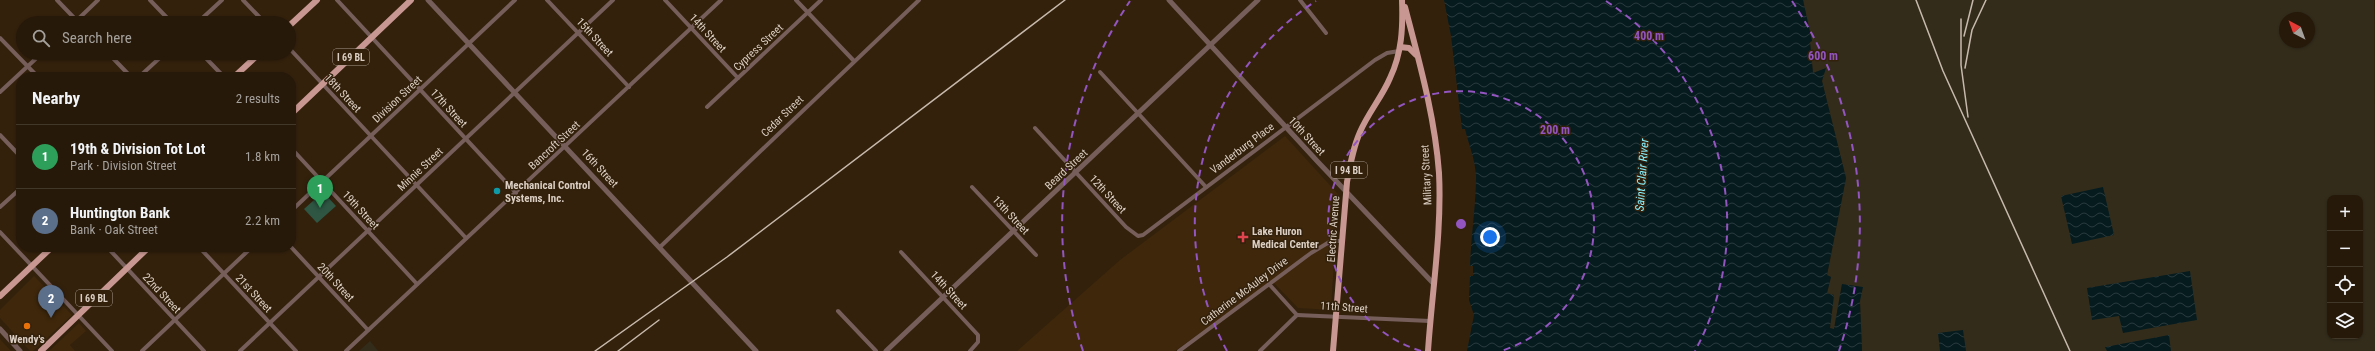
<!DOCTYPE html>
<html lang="en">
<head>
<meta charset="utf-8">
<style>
  :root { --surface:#261909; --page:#2e2212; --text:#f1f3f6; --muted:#a4a09c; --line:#42382a; --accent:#ea580c }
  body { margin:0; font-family:"Roboto Condensed",sans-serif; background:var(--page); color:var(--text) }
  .controls { position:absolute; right:12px; bottom:12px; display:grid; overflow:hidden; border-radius:8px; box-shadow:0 1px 3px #0004 }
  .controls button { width:36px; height:36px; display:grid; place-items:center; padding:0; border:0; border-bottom:1px solid var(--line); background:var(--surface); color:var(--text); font:20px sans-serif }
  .compass { position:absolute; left:2279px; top:12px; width:36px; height:36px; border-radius:50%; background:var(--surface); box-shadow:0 1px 3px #0004; rotate:319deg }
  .you { position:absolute; left:1490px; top:237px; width:14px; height:14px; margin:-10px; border:3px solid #fff; border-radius:50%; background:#1a73e8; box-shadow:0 0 0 6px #1a73e833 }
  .badge { display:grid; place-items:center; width:26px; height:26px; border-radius:50%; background:var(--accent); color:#fff; font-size:13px; font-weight:700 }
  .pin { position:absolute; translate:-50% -33px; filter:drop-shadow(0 1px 2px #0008) }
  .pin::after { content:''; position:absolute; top:21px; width:14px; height:12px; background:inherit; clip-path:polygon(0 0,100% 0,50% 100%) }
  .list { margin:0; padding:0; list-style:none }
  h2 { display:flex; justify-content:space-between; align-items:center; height:52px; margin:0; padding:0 16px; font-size:17px }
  h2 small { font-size:13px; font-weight:400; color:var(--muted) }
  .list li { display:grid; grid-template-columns:26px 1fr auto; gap:12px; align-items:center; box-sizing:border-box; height:64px; padding:0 16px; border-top:1px solid var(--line) }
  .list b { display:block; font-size:15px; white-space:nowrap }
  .list p { margin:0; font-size:13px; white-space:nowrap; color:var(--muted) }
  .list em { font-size:13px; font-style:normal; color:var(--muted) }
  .icon { flex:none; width:22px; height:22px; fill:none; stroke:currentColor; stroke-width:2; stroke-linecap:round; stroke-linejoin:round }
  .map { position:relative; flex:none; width:2375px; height:351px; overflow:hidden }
  .search { position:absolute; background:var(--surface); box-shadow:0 1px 3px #0004; left:16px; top:16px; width:280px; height:44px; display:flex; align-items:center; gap:10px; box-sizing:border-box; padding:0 14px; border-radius:22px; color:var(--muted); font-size:15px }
  .panel { position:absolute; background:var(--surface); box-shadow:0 1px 3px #0004; left:16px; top:72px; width:280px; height:180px; border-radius:16px }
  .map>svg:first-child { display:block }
</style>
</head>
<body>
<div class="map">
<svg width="2375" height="351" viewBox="0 0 2375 351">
  <defs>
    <pattern id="water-waves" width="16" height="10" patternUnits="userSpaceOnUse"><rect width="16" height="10" fill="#051b1e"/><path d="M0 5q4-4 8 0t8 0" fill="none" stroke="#293b3d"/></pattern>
  </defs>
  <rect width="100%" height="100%" fill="#33210c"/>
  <!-- built -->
  <g fill="#3e270b">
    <polygon points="1285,136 1338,194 1331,310 1298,308 1272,281 1175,351 1017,351 1120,260"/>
    <polygon points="34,276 72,315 33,351 30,351 0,318 0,310"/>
    <polygon points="79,323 86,331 70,345 75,351 49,351"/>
    <polygon points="0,339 11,351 0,351"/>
  </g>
  <!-- industrial -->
  <g fill="#332c1b" fill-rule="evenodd">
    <path d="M1803,0H2374L2375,351H1862L1860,301L1842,284L1834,329H1830L1834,295L1827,293L1831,277L1827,276L1846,178L1822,81L1825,69L1813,73L1810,42L1812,41ZM2285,18H2309V42H2285ZM2330,198H2360V336H2330Z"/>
    <polygon points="370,341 378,351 359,351"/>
  </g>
  <!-- green -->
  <polygon fill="#2e5643" points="323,192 336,206 317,223 304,209"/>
  <!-- water -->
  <g fill="url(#water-waves)">
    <path d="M1444,0H1803L1812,41L1810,42L1813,73L1826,68L1822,81L1846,178L1827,275L1831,277L1827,293L1834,295L1830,328L1834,329L1842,284L1863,287L1860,301L1862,351H1467L1474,315L1469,300L1470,276H1473V266H1470C1471,236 1476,206 1476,176C1475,158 1469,146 1465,129H1462L1451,36Z"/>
    <polygon points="2103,187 2114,235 2072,244 2061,196"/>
    <polygon points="2190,271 2197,320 2123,333 2119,316 2092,320 2087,288"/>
    <polygon points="1963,330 1966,351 1940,351 1938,333"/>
    <polygon points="2169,335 2171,351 2107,351 2105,347"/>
  </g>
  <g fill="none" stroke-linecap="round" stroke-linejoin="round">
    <!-- minor -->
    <g stroke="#765e5b" stroke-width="4">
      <polyline points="57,0 79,23"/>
      <polyline points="150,0 172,23"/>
      <polyline points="243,0 265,23"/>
      <polyline points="337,0 516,193"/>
      <polyline points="547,0 629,87"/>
      <polyline points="665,0 738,78"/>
      <polyline points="796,0 854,61"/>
      <polyline points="1300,0 1326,33"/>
      <polyline points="74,23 98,0"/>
      <polyline points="197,23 222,0"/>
      <polyline points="0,38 38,77"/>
      <polyline points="289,48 466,238"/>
      <polyline points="108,53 131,77"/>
      <polyline points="201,53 224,77"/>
      <polyline points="1100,72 1206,187"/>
      <polyline points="139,77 165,53"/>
      <polyline points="0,92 42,53"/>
      <polyline points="707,107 821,0"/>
      <polyline points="1035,128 1126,227 1138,236 1143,235 1375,60 1387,53 1399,51"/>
      <polyline points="0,135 21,157"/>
      <polyline points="291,148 417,284"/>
      <polyline points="972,187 1036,255"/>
      <polyline points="0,207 21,188"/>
      <polyline points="291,211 515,0"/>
      <polyline points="0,232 112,351"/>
      <polyline points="107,247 204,351"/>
      <polyline points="199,247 296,351"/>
      <polyline points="291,247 368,330"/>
      <polyline points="660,247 919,0"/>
      <polyline points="901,252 978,335 978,342 970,351"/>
      <polyline points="1269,284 1297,315"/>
      <polyline points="838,311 876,351"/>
      <polyline points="1297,315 1430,321"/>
      <polyline points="142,351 252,247"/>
      <polyline points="240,351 613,0"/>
      <polyline points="346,351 721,0"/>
      <polyline points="1179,351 1311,253 1331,241 1343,241"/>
      <polyline points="1260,351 1297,315"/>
    </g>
    <!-- tertiary -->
    <g stroke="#765e5b" stroke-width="5">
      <polyline points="428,0 756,351"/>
      <polyline points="1169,0 1318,162 1433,283"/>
      <polyline points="0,329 20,351"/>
      <polyline points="886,351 1258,0"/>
    </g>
    <!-- primary -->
    <g stroke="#c89791" stroke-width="6">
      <path d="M1405,7C1419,61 1435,117 1439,173C1442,231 1432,292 1428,351"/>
      <polyline points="289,26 317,0"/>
      <polyline points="1400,47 1409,48 1416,55"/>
      <polyline points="234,77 260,53"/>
      <polyline points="291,114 411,0"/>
      <polyline points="0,296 52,247"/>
      <polyline points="41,351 149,247"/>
      <path d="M1333,351L1347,182C1350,165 1353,148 1360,132C1368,113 1382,97 1390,78C1402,53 1403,27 1402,0"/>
    </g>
    <!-- rail -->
    <g stroke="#c7baad" stroke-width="1.5">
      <polyline points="1916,0 1943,71 2070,351"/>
      <polyline points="1961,19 1961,65 1968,117"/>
      <polyline points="1964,36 1973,0"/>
      <polyline points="1965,68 1972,30 1986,0"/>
      <polyline points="595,351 727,257 1065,0"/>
      <polyline points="618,351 659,320"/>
    </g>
  </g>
  <!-- distance rings -->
  <g fill="none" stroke="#9355c0" stroke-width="2" stroke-dasharray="7 5">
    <path d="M1421 351A133 133 0 1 1 1501 351"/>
    <path d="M1227 351A266 266 0 0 1 1316 1M1606 1A266 266 0 0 1 1695 351"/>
    <path d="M1083 351A399 399 0 0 1 1130 1M1792 1A399 399 0 0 1 1839 351"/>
  </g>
  <!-- markers -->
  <circle fill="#0f9aa8" stroke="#33210c" stroke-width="1.5" cx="497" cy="191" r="4"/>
  <path fill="#e0444e" stroke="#33210c" stroke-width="1.5" d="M1241 231h4v4h4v4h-4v4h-4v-4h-4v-4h4z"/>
  <circle fill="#e8710a" stroke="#33210c" stroke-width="1.5" cx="27" cy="326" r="4"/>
  <g text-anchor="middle" stroke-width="3" stroke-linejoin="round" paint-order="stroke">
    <!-- shield labels -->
    <g fill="#33210c" stroke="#a99b8c" stroke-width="1">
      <rect x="333" y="49" width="36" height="16" rx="3"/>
      <rect x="1331" y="162" width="36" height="16" rx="3"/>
      <rect x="76" y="290" width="36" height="16" rx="3"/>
    </g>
    <g font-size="10" font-weight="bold" fill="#dbcfc3">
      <text x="351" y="61">I 69 BL</text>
      <text x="1349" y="174">I 94 BL</text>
      <text x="94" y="302">I 69 BL</text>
    </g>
    <!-- street labels -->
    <g font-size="11" fill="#dbcfc3" stroke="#33210c">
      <text transform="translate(708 33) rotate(47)" y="4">14th Street</text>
      <text transform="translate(595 37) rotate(47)" y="4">15th Street</text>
      <text transform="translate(758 47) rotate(-43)" y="4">Cypress Street</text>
      <text transform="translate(343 93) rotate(47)" y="4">18th Street</text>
      <text transform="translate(397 99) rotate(-43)" y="4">Division Street</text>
      <text transform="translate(449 108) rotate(47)" y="4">17th Street</text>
      <text transform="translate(782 116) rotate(-44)" y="4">Cedar Street</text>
      <text transform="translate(1307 136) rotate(47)" y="4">10th Street</text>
      <text transform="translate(554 145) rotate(-43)" y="4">Bancroft Street</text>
      <text transform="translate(1242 148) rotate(-37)" y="4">Vanderburg Place</text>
      <text transform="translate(600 168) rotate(47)" y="4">16th Street</text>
      <text transform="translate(420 169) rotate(-43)" y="4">Minnie Street</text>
      <text transform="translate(1066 169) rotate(-43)" y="4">Beard Street</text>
      <text transform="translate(1426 175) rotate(-93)" y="4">Military Street</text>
      <text transform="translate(1108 194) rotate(47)" y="4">12th Street</text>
      <text transform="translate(361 210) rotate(47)" y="4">19th Street</text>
      <text transform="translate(1011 215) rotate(47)" y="4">13th Street</text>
      <text transform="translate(1333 229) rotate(-86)" y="4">Electric Avenue</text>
      <text transform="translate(336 282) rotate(47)" y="4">20th Street</text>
      <text transform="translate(949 290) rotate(47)" y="4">14th Street</text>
      <text transform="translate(1244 291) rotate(-37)" y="4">Catherine McAuley Drive</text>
      <text transform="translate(162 293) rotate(47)" y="4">22nd Street</text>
      <text transform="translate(254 293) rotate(47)" y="4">21st Street</text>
      <text transform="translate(1344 307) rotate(4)" y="4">11th Street</text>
    </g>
    <!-- poi labels -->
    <g font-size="11" font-weight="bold" fill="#dbcfc3" stroke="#33210c" text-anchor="start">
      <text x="505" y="189">Mechanical Control<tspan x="505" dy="13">Systems, Inc.</tspan></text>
      <text x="1252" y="235">Lake Huron<tspan x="1252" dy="13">Medical Center</tspan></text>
      <text x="27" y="343" text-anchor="middle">Wendy's</text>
    </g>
    <!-- water labels -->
    <g font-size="12" font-style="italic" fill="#86f1ff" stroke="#33210c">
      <text transform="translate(1642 175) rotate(-86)" y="4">Saint Clair River</text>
    </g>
  </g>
  <circle cx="1461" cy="224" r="6" fill="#9355c0" stroke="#33210c" stroke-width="2"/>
  <g font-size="12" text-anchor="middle" font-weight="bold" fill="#9355c0" stroke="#33210c" stroke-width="3" stroke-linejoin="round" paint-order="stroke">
    <text x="1649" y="40">400 m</text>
    <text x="1823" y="60">600 m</text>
    <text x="1555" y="134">200 m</text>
  </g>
</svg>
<div class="controls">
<button>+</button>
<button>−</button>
<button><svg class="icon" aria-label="locate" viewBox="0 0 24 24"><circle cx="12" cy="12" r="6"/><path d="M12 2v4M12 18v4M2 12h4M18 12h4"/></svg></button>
<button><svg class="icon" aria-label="layers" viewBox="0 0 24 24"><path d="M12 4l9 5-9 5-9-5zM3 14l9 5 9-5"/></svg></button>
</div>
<svg class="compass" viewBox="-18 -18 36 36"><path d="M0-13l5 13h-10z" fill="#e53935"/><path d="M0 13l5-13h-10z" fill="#a4a09c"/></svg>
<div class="you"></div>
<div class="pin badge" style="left:320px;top:208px;background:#2e9e5b">1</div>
<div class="pin badge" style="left:51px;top:318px;background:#5c6f8a">2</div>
<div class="search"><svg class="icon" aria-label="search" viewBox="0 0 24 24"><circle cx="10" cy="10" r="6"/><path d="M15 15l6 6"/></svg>Search here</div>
<section class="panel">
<h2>Nearby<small>2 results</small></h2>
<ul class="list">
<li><span class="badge" style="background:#2e9e5b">1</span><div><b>19th &amp; Division Tot Lot</b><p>Park · Division Street</p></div><em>1.8 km</em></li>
<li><span class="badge" style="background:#5c6f8a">2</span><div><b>Huntington Bank</b><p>Bank · Oak Street</p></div><em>2.2 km</em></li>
</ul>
</section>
</div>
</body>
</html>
